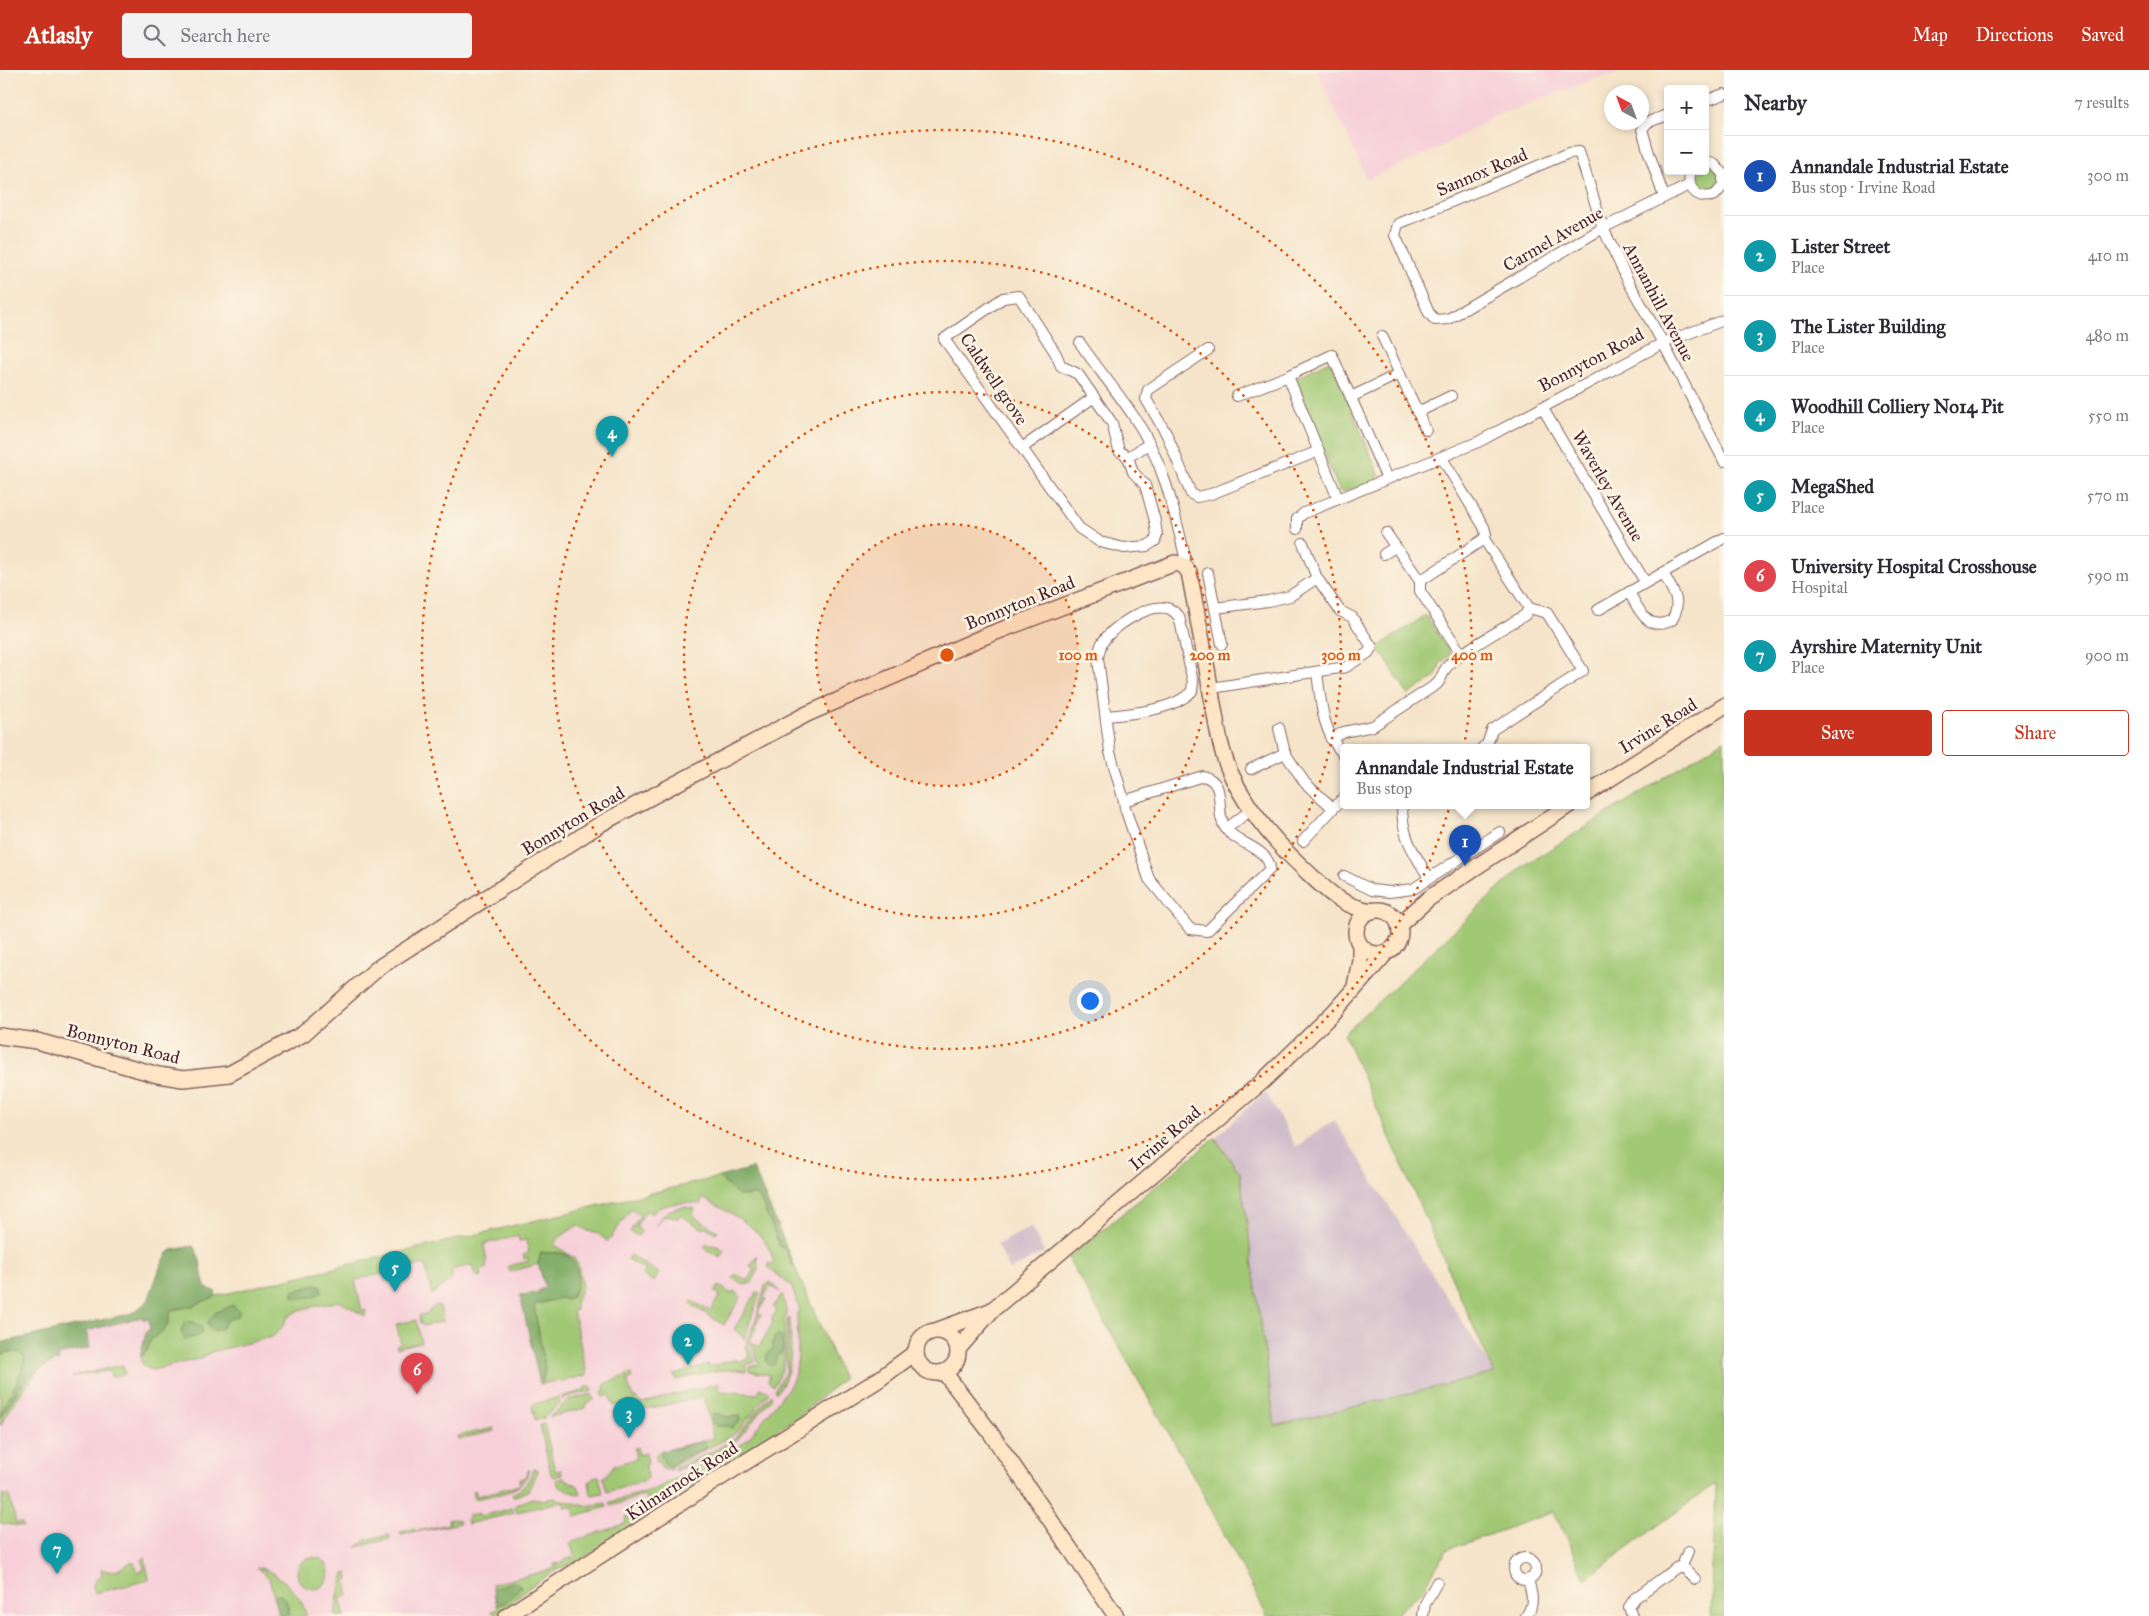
<!DOCTYPE html>
<html lang="en">
<head>
<meta charset="utf-8">
<style>
  :root { --surface:#fff; --page:#f2f2f3; --text:#2b2b33; --muted:#7c7c81; --line:#e1e1e2; --accent:#c8321e }
  body { margin:0; font-family:"IM FELL Great Primer",serif; background:var(--page); color:var(--text) }
  .controls { position:absolute; right:15px; top:15px; display:grid; overflow:hidden; border-radius:5px; box-shadow:0 2px 8px #0003 }
  .controls button { width:45px; height:45px; display:grid; place-items:center; padding:0; border:0; border-bottom:1px solid var(--line); background:var(--surface); color:var(--text); font:25px sans-serif }
  .compass { position:absolute; left:1604px; top:15px; width:45px; height:45px; border-radius:50%; background:var(--surface); box-shadow:0 2px 8px #0003; rotate:319deg }
  .you { position:absolute; left:1089px; top:930px; width:18px; height:18px; margin:-12px; border:4px solid #fff; border-radius:50%; background:#1a73e8; box-shadow:0 0 0 8px #1a73e833 }
  .badge { display:grid; place-items:center; width:32px; height:32px; border-radius:50%; background:var(--accent); color:#fff; font-size:16px; font-weight:700 }
  .pin { position:absolute; translate:-50% -41px; filter:drop-shadow(0 1px 2px #0008) }
  .pin::after { content:''; position:absolute; top:26px; width:18px; height:15px; background:inherit; clip-path:polygon(0 0,100% 0,50% 100%) }
  .popup { position:absolute; left:1340px; top:674px; width:250px; height:65px; box-sizing:border-box; display:grid; place-content:center; border-radius:5px; background:var(--surface); filter:drop-shadow(0 1px 4px #0005); font-size:16px; white-space:nowrap; color:var(--muted) }
  .popup b { font-size:19px; color:var(--text) }
  .popup::after { content:''; position:absolute; left:50%; top:100%; margin-left:-10px; border:10px solid transparent; border-top-color:var(--surface) }
  .list { margin:0; padding:0; list-style:none }
  h2 { display:flex; justify-content:space-between; align-items:center; height:65px; margin:0; padding:0 20px; font-size:21px }
  h2 small { font-size:16px; font-weight:400; color:var(--muted) }
  .list li { display:grid; grid-template-columns:32px 1fr auto; gap:15px; align-items:center; box-sizing:border-box; height:80px; padding:0 20px; border-top:1px solid var(--line) }
  .list b { display:block; font-size:19px; white-space:nowrap }
  .list p { margin:0; font-size:16px; white-space:nowrap; color:var(--muted) }
  .list em { font-size:16px; font-style:normal; color:var(--muted) }
  .actions { display:flex; gap:10px; padding:15px 20px }
  .actions a { flex:1; padding:11px 0; border:1px solid var(--accent); border-radius:5px; text-align:center; font-size:18px; color:var(--accent) }
  .actions .main { background:var(--accent); color:#fff }
  .icon { flex:none; width:28px; height:28px; fill:none; stroke:currentColor; stroke-width:2; stroke-linecap:round; stroke-linejoin:round }
  .map { position:relative; flex:none; width:1724px; height:1546px; overflow:hidden }
  header { display:flex; align-items:center; gap:30px; box-sizing:border-box; height:70px; padding:0 25px; background:var(--accent); color:#fff }
  header strong { font-size:24px }
  nav { display:flex; gap:28px; margin-inline-start:auto; font-size:18px }
  .search { width:350px; height:45px; background:var(--page); display:flex; align-items:center; gap:12px; box-sizing:border-box; padding:0 18px; border-radius:5px; color:var(--muted); font-size:19px }
  main { display:flex }
  aside { flex:1; background:var(--surface) }
  .map>svg:first-child { display:block }
</style>
</head>
<body>
<header>
<strong>Atlasly</strong>
<div class="search"><svg class="icon" aria-label="search" viewBox="0 0 24 24"><circle cx="10" cy="10" r="6"/><path d="M15 15l6 6"/></svg>Search here</div>
<nav><a>Map</a><a>Directions</a><a>Saved</a></nav>
</header>
<main>
<div class="map">
<svg width="1724" height="1546" viewBox="0 0 1724 1546">
  <rect width="100%" height="100%" fill="#fcf5e5"/>
  <filter id="ink" filterUnits="userSpaceOnUse"><feTurbulence type="fractalNoise" baseFrequency=".02" numOctaves="2"/><feDisplacementMap in="SourceGraphic" scale="10" xChannelSelector="R" yChannelSelector="G"/><feConvolveMatrix kernelMatrix="1 2 1 2 8 2 1 2 1" color-interpolation-filters="sRGB"/></filter>
  <filter id="wash" filterUnits="userSpaceOnUse"><feTurbulence type="fractalNoise" baseFrequency=".0096" numOctaves="4" result="noise"/><feDisplacementMap in="SourceGraphic" scale="20" xChannelSelector="R" yChannelSelector="G"/><feGaussianBlur stdDeviation="1.12" result="paint"/><feColorMatrix in="noise" values="0 0 0 0 0 0 0 0 0 0 0 0 0 0 0 0 0 1.4 0 .05"/><feComposite in="paint" operator="in"/></filter>
  <g filter="url(#wash)">
    <rect width="100%" height="100%" fill="#f5e4c9"/>
    <!-- built -->
    <g fill="#f6cfd8">
      <polygon points="1317,0 1630,0 1594,9 1496,46 1437,79 1367,109"/>
      <polygon points="753,1098 843,1309 798,1347 582,1489 553,1502 527,1519 495,1546 0,1546 0,1339 40,1268 719,1107"/>
    </g>
    <!-- industrial -->
    <g fill="#d1bdca">
      <polygon points="1265,1021 1296,1077 1334,1050 1495,1303 1275,1356 1240,1103 1215,1068"/>
      <polygon points="1031,1157 1044,1182 1010,1200 997,1175"/>
    </g>
    <!-- green -->
    <g fill="#a1c874" stroke="#767450" fill-rule="evenodd">
      <path d="M1705,97H1712L1718,101L1720,112C1711,128 1697,122 1693,106L1697,101H1705Z"/>
      <polygon points="1327,292 1332,294 1379,404 1377,411 1343,422 1339,420 1294,308"/>
      <polygon points="1426,545 1451,584 1440,594 1436,607 1408,625 1378,577"/>
      <polygon points="1724,670 1724,1546 1711,1546 1716,1413 1585,1509 1554,1442 1446,1480 1424,1519 1394,1546 1267,1546 1198,1414 1068,1188 1215,1068 1240,1103 1275,1356 1494,1303 1344,964 1522,797"/>
      <path d="M719,1107C729,1119 741,1127 757,1125L761,1131L780,1176L784,1178L793,1196L794,1195L843,1309L798,1347L582,1489L553,1502L527,1519L495,1546L492,1541L498,1539L497,1535L506,1532L512,1512L493,1519L492,1514L550,1500L555,1497L554,1494L563,1493L566,1489L575,1487L570,1473L626,1453L625,1447L628,1448L636,1446L637,1442L651,1437L644,1425L611,1436L610,1432L655,1419L738,1377L748,1369L789,1317C802,1296 797,1266 797,1242H799L800,1240L791,1216L768,1197V1194L774,1193C767,1158 732,1145 703,1128L700,1134C686,1132 661,1132 652,1144L646,1140L636,1157L641,1161L638,1166L630,1162L640,1145L631,1139L608,1172L596,1162L588,1161L578,1155L560,1167L554,1174L574,1188L578,1194L582,1218L575,1232L576,1240L573,1241L587,1305L559,1312L558,1310L542,1314L545,1298L534,1235L561,1228L568,1230L574,1224L576,1217L557,1182L549,1184L542,1182L538,1194L510,1202L508,1196L529,1191L528,1188L524,1189L523,1185L529,1183L526,1170L519,1171L518,1166L484,1174L487,1192L486,1193L487,1198L481,1200L482,1206L478,1207L474,1203L472,1195L451,1200L452,1209L432,1225L425,1194L355,1210L362,1241L366,1240L365,1246L339,1231L299,1240L288,1247L281,1259L272,1267L211,1282L202,1288L153,1300C144,1298 142,1295 140,1287L144,1284L150,1271L167,1257L171,1240L192,1236L216,1226Z"/>
      <path d="M685,1137L695,1139L693,1146L718,1161L716,1163L705,1157L703,1159L680,1145L677,1149L669,1145L667,1147L663,1145L656,1155C663,1142 671,1138 685,1137Z"/>
      <polygon points="707,1173 711,1176 713,1174 724,1180 720,1187 704,1178"/>
      <polygon points="630,1185 659,1203 654,1212 643,1205 645,1200 627,1189"/>
      <polygon points="757,1185 758,1200 752,1213 744,1215 733,1208 736,1204 748,1211 755,1199 750,1196"/>
      <path d="M771,1212L780,1222L770,1216L764,1227L766,1229L758,1242L761,1245L755,1255L757,1257L749,1270L759,1277L773,1252L771,1250L777,1240L773,1237L782,1224L787,1245L784,1249C784,1272 789,1297 773,1316L768,1311L770,1305L749,1301V1297L759,1294L753,1277L746,1271L756,1249L765,1216ZM782,1267L783,1277L775,1290L767,1285L773,1278L772,1273Z"/>
      <polygon points="719,1216 732,1224 735,1220 741,1227 724,1255 690,1234 692,1231 710,1241 720,1225 715,1222"/>
      <polygon points="757,1222 760,1223 744,1269 734,1259"/>
      <polygon points="436,1235 440,1236 443,1251 423,1256 422,1253 420,1253 419,1246 427,1243"/>
      <path d="M787,1249H790C790,1277 795,1298 777,1322L775,1319L786,1301Z"/>
      <polygon points="416,1250 421,1272 397,1278 396,1275 401,1274 396,1254"/>
      <path d="M746,1274L751,1279L755,1292L746,1295V1301C722,1297 699,1304 676,1310L674,1305L708,1294L709,1297L736,1289L737,1292L749,1288Z"/>
      <path d="M9,1282L22,1283C31,1295 7,1332 0,1344V1285Z"/>
      <polygon points="123,1295 125,1304 111,1307 110,1301 72,1306"/>
      <path d="M37,1302L15,1331L0,1356C0,1342 23,1307 37,1302Z"/>
      <path d="M631,1304L632,1308L627,1310L633,1328H636L642,1333L719,1313L720,1321L758,1324L760,1318L769,1322L739,1360L732,1366L671,1397L672,1400L662,1398L658,1391H656V1385L658,1382L713,1368L705,1330L703,1327L628,1343L625,1333L613,1336L610,1325L603,1327L602,1321L605,1320L604,1316L608,1312ZM723,1345L728,1347L735,1346L726,1355L717,1356L713,1354L711,1347ZM705,1371L706,1378C694,1385 681,1386 671,1396L660,1384L665,1381Z"/>
      <polygon points="585,1317 591,1317 592,1321 566,1327 563,1330 562,1326 583,1321"/>
      <polygon points="592,1324 594,1330 587,1333 586,1338 550,1347 568,1330"/>
      <polygon points="771,1324 771,1329 737,1370 719,1381 675,1401 674,1399 713,1381 735,1368"/>
      <polygon points="559,1327 560,1333 544,1348 535,1350 532,1336 534,1334"/>
      <polygon points="544,1353 555,1401 561,1400 562,1405 554,1407 551,1405 540,1355"/>
      <polygon points="494,1358 495,1361 458,1369 457,1366"/>
      <polygon points="637,1377 639,1385 646,1383 648,1393 646,1394 647,1408 641,1412 607,1422 603,1407 606,1406 614,1395 636,1389 634,1378"/>
      <path d="M529,1399C524,1424 496,1424 475,1429L473,1421L475,1420L477,1426L520,1415L519,1409L524,1408Z"/>
      <path d="M533,1399H538V1402L528,1421L513,1427L512,1424C524,1419 529,1411 533,1399Z"/>
      <polygon points="599,1406 603,1423 593,1425 591,1424 589,1412 593,1407"/>
      <polygon points="564,1408 578,1416 581,1423 577,1424 559,1417 556,1410"/>
      <polygon points="3,1423 5,1426 9,1425 16,1453 22,1453 23,1457 0,1453"/>
      <polygon points="533,1428 543,1430 553,1428 586,1436 606,1433 607,1437 575,1446 573,1437 566,1438 564,1431 517,1442 515,1435"/>
      <polygon points="512,1437 514,1443 467,1454 466,1450 469,1446 478,1443 481,1446 506,1440"/>
      <polygon points="452,1449 458,1450 460,1453 401,1465 400,1462 414,1459 415,1462 449,1454 448,1450"/>
      <polygon points="389,1465 390,1469 357,1477 366,1470"/>
      <path d="M145,1487L149,1510L95,1523L93,1516L95,1509L102,1506L101,1499C117,1505 120,1497 133,1491L138,1502L144,1500L142,1490Z"/>
      <circle cx="313" cy="1503" r="16"/>
      <path d="M256,1497C276,1500 304,1525 306,1546H288C289,1535 288,1525 274,1526L269,1508Z"/>
      <polygon points="348,1503 349,1510 346,1511 349,1525 340,1527 345,1546 335,1546 338,1525 345,1504"/>
    </g>
    <!-- forest -->
    <g fill="#80ac66" stroke="#656648">
      <polygon points="753,1098 794,1195 793,1196 784,1178 780,1176 761,1131 757,1125 738,1126 719,1107"/>
      <path d="M193,1176C204,1191 199,1203 206,1218L215,1221L216,1226L192,1236L171,1240L167,1257L150,1271L147,1281L140,1287L146,1262L150,1259L149,1249L144,1250L142,1247L86,1261L90,1278L58,1285L59,1291L49,1294L27,1308L19,1318L0,1349V1344L15,1316L25,1290L24,1286L19,1282H9L0,1285V1273L133,1243L148,1231L161,1195L168,1183L172,1180Z"/>
      <path d="M541,1182C549,1184 558,1181 565,1184C582,1192 580,1219 568,1230L561,1228L534,1235L545,1298L542,1314H540L520,1225L536,1223L545,1216L538,1194Z"/>
      <path d="M316,1215L321,1216L322,1222C315,1227 300,1230 293,1227V1221Z"/>
      <polygon points="233,1235 239,1241 239,1245 226,1251 221,1259 213,1261 210,1259 207,1253 216,1242"/>
      <polygon points="187,1252 194,1252 202,1258 202,1263 196,1267 185,1269 181,1262 184,1253"/>
      <polygon points="778,1264 782,1267 783,1281 776,1288 775,1294 771,1296 766,1292 767,1285 773,1278 774,1268"/>
      <path d="M714,1343L728,1347L740,1346V1351L732,1358C726,1355 719,1357 713,1354L711,1347Z"/>
      <path d="M705,1371L707,1378C694,1384 680,1386 671,1396L666,1395L660,1384L664,1381Z"/>
      <polygon points="512,1512 518,1513 521,1517 506,1532 497,1535 493,1519"/>
      <path d="M281,1525C288,1531 288,1537 288,1546H279L274,1526Z"/>
    </g>
  </g>
  <g filter="url(#ink)">
    <g fill="none" stroke-linecap="round" stroke-linejoin="round">
      <defs>
        <g id="street">
          <polyline points="1705,31 1724,24"/>
          <path d="M1691,101C1685,118 1698,131 1715,125L1723,116V104L1714,94L1705,92"/>
          <polyline points="1689,115 1603,158 1448,249 1435,250 1429,243 1395,165 1398,154 1569,83 1579,82 1603,158 1629,213 1663,273 1724,391"/>
          <polyline points="1664,127 1648,80 1642,59 1648,52 1668,45"/>
          <polyline points="1382,266 1426,360"/>
          <path d="M1080,273C1097,298 1117,321 1134,347C1162,388 1174,438 1185,487L1183,495"/>
          <polyline points="1208,280 1148,320 1146,329 1167,365 1191,424 1197,427 1211,424 1319,381"/>
          <polyline points="1288,306 1338,429"/>
          <polyline points="1237,326 1288,306 1332,285 1387,409"/>
          <polyline points="1351,327 1399,304"/>
          <polyline points="1542,337 1645,512"/>
          <polyline points="1418,342 1451,326"/>
          <polyline points="1480,371 1663,273 1724,250"/>
          <polyline points="1022,378 1094,327"/>
          <polyline points="1128,387 1119,381 1112,353 1078,304 1061,296 1056,284 1019,226 1003,228 944,269 1079,458 1100,472 1124,478 1147,476 1155,471 1157,465 1155,451 1145,415 1133,402 1128,387 1149,374"/>
          <polyline points="1442,388 1484,457 1486,464 1484,469 1420,511 1420,521 1462,585"/>
          <polyline points="1297,459 1297,449 1304,443 1478,372"/>
          <polyline points="1386,463 1420,511"/>
          <polyline points="1384,484 1395,477"/>
          <polyline points="1208,503 1222,574"/>
          <path d="M1629,522C1639,540 1648,563 1672,550C1683,532 1672,520 1663,503"/>
          <polyline points="1215,538 1268,531 1290,526 1317,508"/>
          <polyline points="1598,540 1724,468"/>
          <path d="M1317,602C1321,633 1322,662 1344,685"/>
          <polyline points="1211,618 1346,597 1368,583 1372,577 1352,547 1340,541 1317,508 1303,473"/>
          <path d="M1106,646C1130,644 1175,640 1192,621L1193,612L1179,546C1175,543 1171,538 1166,538C1147,534 1112,557 1102,573C1100,577 1099,583 1098,588L1110,682L1124,731L1125,738L1149,809L1190,859L1207,861L1270,799C1270,779 1237,774 1226,759C1213,741 1229,713 1203,706L1124,731"/>
          <polyline points="1279,658 1285,683 1305,713 1333,738"/>
          <path d="M1331,669L1344,662L1373,656L1437,614C1442,609 1442,603 1446,598C1456,584 1508,556 1525,545L1529,538"/>
          <polyline points="1483,677 1487,675 1492,660 1583,601 1547,543 1529,538 1484,469"/>
          <polyline points="1251,699 1285,683"/>
          <path d="M1402,735C1402,768 1413,781 1429,808"/>
          <polyline points="1226,759 1251,740"/>
          <polyline points="1303,771 1344,727"/>
          <polyline points="1344,806 1372,820 1389,822 1413,819 1500,762"/>
          <circle cx="1525" cy="1499" r="11"/>
          <polyline points="1682,1496 1688,1481"/>
          <polyline points="1423,1546 1425,1534 1437,1512"/>
          <path d="M1526,1546C1535,1535 1532,1523 1528,1510"/>
          <polyline points="1632,1546 1629,1537 1635,1528 1676,1498 1682,1496 1695,1509"/>
        </g>
        <g id="secondary">
          <polyline points="1586,724 1724,636"/>
          <circle cx="1378" cy="862" r="22"/>
          <polyline points="1399,855 1428,829 1569,735"/>
          <polyline points="1355,916 1360,890 1360,876"/>
          <path d="M0,966L37,971L158,1005L183,1009L229,1004L303,964L378,898L602,753L807,644L983,567L1175,493L1183,495L1189,502C1196,540 1204,579 1210,617C1216,646 1218,675 1230,702C1247,740 1273,770 1303,798C1325,819 1340,836 1372,841"/>
          <polyline points="938,1260 990,1241"/>
          <circle cx="937" cy="1282" r="21"/>
          <polyline points="958,1279 992,1240 1263,1011 1334,942 1385,884"/>
          <polyline points="944,1302 990,1362 1116,1546"/>
          <polyline points="507,1546 710,1414 878,1310 916,1282"/>
        </g>
      </defs>
      <!-- street casing -->
      <use href="#street" stroke="#866462" stroke-width="12"/>
      <!-- secondary casing -->
      <use href="#secondary" stroke="#866462" stroke-width="18"/>
      <!-- street -->
      <use href="#street" stroke="#fff" stroke-width="10"/>
      <!-- secondary -->
      <use href="#secondary" stroke="#fde5c5" stroke-width="15"/>
    </g>
  </g>
  <!-- distance rings -->
  <circle cx="947" cy="585" r="131" fill="#e0560e" fill-opacity=".12"/>
  <g fill="none" stroke="#e0560e" stroke-width="2.5" stroke-dasharray="2.5 5">
    <circle cx="947" cy="585" r="131"/>
    <circle cx="947" cy="585" r="263"/>
    <circle cx="947" cy="585" r="394"/>
    <circle cx="947" cy="585" r="525"/>
  </g>
  <g text-anchor="middle" stroke-width="5" stroke-linejoin="round" paint-order="stroke">
    <!-- street labels -->
    <g font-size="18" fill="#4a1f2b" stroke="#fcf5e5">
      <text transform="translate(1482 102) rotate(-23)" y="6">Sannox Road</text>
      <text transform="translate(1553 169) rotate(-30)" y="6">Carmel Avenue</text>
      <text transform="translate(1659 232) rotate(62)" y="6">Annanhill Avenue</text>
      <text transform="translate(1591 290) rotate(-28)" y="6">Bonnyton Road</text>
      <text transform="translate(994 309) rotate(56)" y="6">Caldwell grove</text>
      <text transform="translate(1608 416) rotate(60)" y="6">Waverley Avenue</text>
      <text transform="translate(1020 533) rotate(-22)" y="6">Bonnyton Road</text>
      <text transform="translate(1658 656) rotate(-32)" y="6">Irvine Road</text>
      <text transform="translate(573 751) rotate(-31)" y="6">Bonnyton Road</text>
      <text transform="translate(123 974) rotate(14)" y="6">Bonnyton Road</text>
      <text transform="translate(1165 1068) rotate(-41)" y="6">Irvine Road</text>
      <text transform="translate(682 1411) rotate(-33)" y="6">Kilmarnock Road</text>
    </g>
  </g>
  <circle cx="947" cy="585" r="8" fill="#e0560e" stroke="#fcf5e5" stroke-width="2.5"/>
  <g font-size="15" text-anchor="middle" font-weight="bold" fill="#e0560e" stroke="#fcf5e5" stroke-width="5" stroke-linejoin="round" paint-order="stroke">
    <text x="1078" y="590">100 m</text>
    <text x="1210" y="590">200 m</text>
    <text x="1341" y="590">300 m</text>
    <text x="1472" y="590">400 m</text>
  </g>
</svg>
<div class="controls">
<button>+</button>
<button>−</button>
</div>
<svg class="compass" viewBox="-18 -18 36 36"><path d="M0-13l5 13h-10z" fill="#e53935"/><path d="M0 13l5-13h-10z" fill="#7c7c81"/></svg>
<div class="you"></div>
<div class="pin badge" style="left:1465px;top:796px;background:#1a4fb4">1</div>
<div class="popup"><b>Annandale Industrial Estate</b>Bus stop</div>
<div class="pin badge" style="left:688px;top:1295px;background:#0f9aa8">2</div>
<div class="pin badge" style="left:629px;top:1368px;background:#0f9aa8">3</div>
<div class="pin badge" style="left:612px;top:387px;background:#0f9aa8">4</div>
<div class="pin badge" style="left:395px;top:1222px;background:#0f9aa8">5</div>
<div class="pin badge" style="left:417px;top:1324px;background:#e0444e">6</div>
<div class="pin badge" style="left:57px;top:1504px;background:#0f9aa8">7</div>
</div>
<aside>
<h2>Nearby<small>7 results</small></h2>
<ul class="list">
<li><span class="badge" style="background:#1a4fb4">1</span><div><b>Annandale Industrial Estate</b><p>Bus stop · Irvine Road</p></div><em>300 m</em></li>
<li><span class="badge" style="background:#0f9aa8">2</span><div><b>Lister Street</b><p>Place</p></div><em>410 m</em></li>
<li><span class="badge" style="background:#0f9aa8">3</span><div><b>The Lister Building</b><p>Place</p></div><em>480 m</em></li>
<li><span class="badge" style="background:#0f9aa8">4</span><div><b>Woodhill Colliery No14 Pit</b><p>Place</p></div><em>550 m</em></li>
<li><span class="badge" style="background:#0f9aa8">5</span><div><b>MegaShed</b><p>Place</p></div><em>570 m</em></li>
<li><span class="badge" style="background:#e0444e">6</span><div><b>University Hospital Crosshouse</b><p>Hospital</p></div><em>590 m</em></li>
<li><span class="badge" style="background:#0f9aa8">7</span><div><b>Ayrshire Maternity Unit</b><p>Place</p></div><em>900 m</em></li>
</ul>
<div class="actions"><a class="main">Save</a><a>Share</a></div>
</aside>
</main>
</body>
</html>
